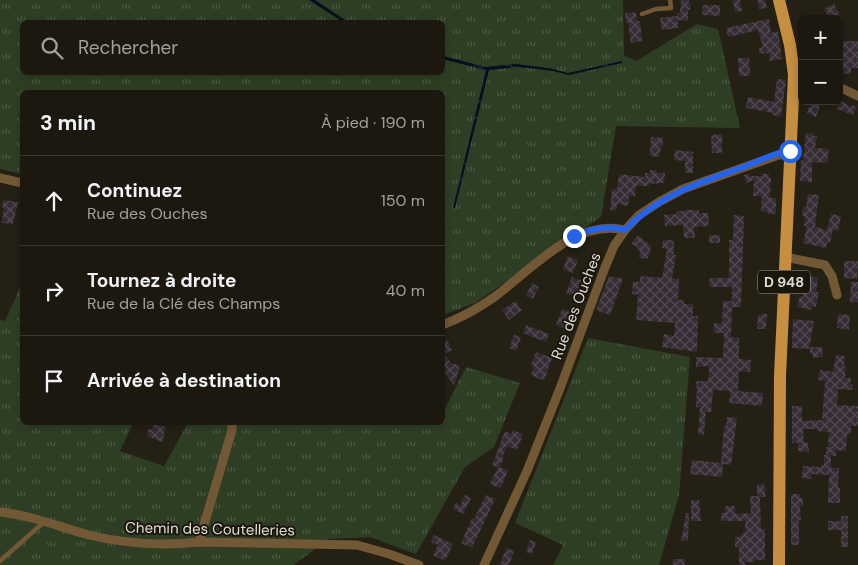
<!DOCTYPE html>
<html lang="fr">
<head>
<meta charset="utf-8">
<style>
  :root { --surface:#1c180f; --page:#252118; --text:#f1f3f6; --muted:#a0a09e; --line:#3a372f }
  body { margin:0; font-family:"DM Sans",sans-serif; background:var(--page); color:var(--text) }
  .controls { position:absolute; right:15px; top:15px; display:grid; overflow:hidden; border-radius:8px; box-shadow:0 2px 8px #0003 }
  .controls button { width:45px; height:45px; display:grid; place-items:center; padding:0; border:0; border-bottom:1px solid var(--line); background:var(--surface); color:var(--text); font:25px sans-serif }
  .stop { position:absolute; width:15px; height:15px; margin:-11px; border:4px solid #2563eb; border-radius:50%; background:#fff }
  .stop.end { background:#2563eb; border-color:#fff; box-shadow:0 1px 5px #0008 }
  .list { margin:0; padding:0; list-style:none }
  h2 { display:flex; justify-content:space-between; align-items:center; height:65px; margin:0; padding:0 20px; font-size:21px }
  h2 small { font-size:16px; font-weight:400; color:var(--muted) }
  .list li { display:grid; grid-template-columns:32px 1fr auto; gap:15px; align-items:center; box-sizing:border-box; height:90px; padding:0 20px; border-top:1px solid var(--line) }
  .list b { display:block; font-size:19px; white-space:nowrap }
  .list p { margin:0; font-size:16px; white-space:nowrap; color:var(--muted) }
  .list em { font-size:16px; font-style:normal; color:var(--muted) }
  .icon { flex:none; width:28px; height:28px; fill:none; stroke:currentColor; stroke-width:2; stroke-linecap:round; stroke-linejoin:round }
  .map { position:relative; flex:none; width:858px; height:565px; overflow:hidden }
  .search { position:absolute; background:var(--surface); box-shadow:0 2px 8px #0003; left:20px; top:20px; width:425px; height:55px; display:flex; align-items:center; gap:12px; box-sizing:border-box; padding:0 18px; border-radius:8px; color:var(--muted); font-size:19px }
  .panel { position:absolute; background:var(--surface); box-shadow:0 2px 8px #0003; left:20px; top:90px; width:425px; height:335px; border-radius:8px }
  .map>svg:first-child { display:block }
</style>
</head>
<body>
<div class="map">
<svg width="858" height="565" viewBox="0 0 858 565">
  <defs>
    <pattern id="grass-tufts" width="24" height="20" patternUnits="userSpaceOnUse" patternTransform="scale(1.25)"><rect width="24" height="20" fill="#2e3e24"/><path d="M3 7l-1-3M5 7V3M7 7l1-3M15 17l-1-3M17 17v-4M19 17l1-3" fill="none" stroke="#4c5943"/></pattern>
    <pattern id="water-ripples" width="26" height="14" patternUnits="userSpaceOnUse" patternTransform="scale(1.25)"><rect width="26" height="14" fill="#001020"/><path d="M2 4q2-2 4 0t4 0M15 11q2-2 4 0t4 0" fill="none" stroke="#253240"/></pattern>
    <pattern id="building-cross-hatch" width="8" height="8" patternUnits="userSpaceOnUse" patternTransform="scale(1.25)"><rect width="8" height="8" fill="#352c35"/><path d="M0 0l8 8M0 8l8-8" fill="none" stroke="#524a51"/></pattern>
  </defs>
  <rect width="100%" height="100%" fill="#252014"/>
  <!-- grass -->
  <g fill="url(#grass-tufts)" fill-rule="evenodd">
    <path d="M0,0H623L624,55L636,61L697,24L718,29L740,128L616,126L601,217L475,303L443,315L442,92H22V174L0,169ZM22,22H442V72H22Z"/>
    <polygon points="22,283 22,422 133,423 120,451 164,466 188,423 442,422 443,413 466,367 520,383 494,447 465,467 416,554 370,537 328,539 294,565 0,565 0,320 5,321"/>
    <polygon points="588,338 690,357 679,495 659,565 553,565 563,545 515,523"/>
  </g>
  <!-- water -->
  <g fill="url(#water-ripples)">
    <polygon points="309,0 315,0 348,22 343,22"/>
    <polygon points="443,56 486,67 516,64 549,68 568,73 622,61 622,63 569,75 553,71 519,67 489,70 455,208 453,208 486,70 446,60 443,59"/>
  </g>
  <!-- building -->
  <g fill="url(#building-cross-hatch)">
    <polygon points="681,0 689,0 689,4 691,3 690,10 688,10 688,21 678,20 678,28 662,30 660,18 677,16 677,13 680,13"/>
    <polygon points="733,0 740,0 742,11 735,12"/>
    <polygon points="757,0 765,0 767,8 759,9"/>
    <polygon points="834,4 842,19 830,19 824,9"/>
    <polygon points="703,5 720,5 720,16 702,15"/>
    <polygon points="636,12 637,21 640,21 642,41 631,43 628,22 626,22 625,13"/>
    <polygon points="769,19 771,33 778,31 782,59 770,61 769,53 760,54 759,48 763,47 758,30 728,37 726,28"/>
    <polygon points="839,41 858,41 858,68 851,68 851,74 841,73 842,59 839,59"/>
    <polygon points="738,58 749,58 750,76 739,76"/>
    <polygon points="777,79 786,80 781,117 773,115 773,113 746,108 748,97 774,102"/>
    <polygon points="811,101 822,101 816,117 807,113"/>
    <polygon points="840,101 849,105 849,109 851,105 857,107 853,115 837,109"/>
    <polygon points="806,133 814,134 813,136 817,136 815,148 829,149 827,163 812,162 812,182 800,181 801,160 803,160"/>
    <polygon points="722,134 722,153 712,153 711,135"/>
    <polygon points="651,137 663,138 663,146 661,146 659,157 650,156"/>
    <polygon points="675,150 693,152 693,173 685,173 685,161 674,160"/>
    <polygon points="650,170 657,170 656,173 665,173 664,183 649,184 649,186 636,186 635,196 629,196 628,206 617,204 616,211 610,210 612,189 617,189 619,174 645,177 645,173 650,173"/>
    <polygon points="749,174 750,176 762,176 763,174 769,174 769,178 771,178 770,198 776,198 776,214 768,214 768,212 761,211 762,196 753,196 754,180 746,183 744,175"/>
    <polygon points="808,194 819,195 815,227 827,230 831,214 841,216 838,231 833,230 830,243 827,242 826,248 803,243 807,226 804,226 805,216 802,216 803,207 806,207"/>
    <polygon points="3,200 18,202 13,224 2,223 4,208 2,207"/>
    <polygon points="686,210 699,210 699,213 708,213 709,226 694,227 695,238 684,238 683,222 682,225 665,226 664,215 677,214 677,212"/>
    <polygon points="734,215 744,216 741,307 732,307 731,337 739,338 739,359 751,360 750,372 739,371 738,391 763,393 762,406 729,403 730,391 713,390 711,412 706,412 704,435 698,434 700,407 696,407 697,389 696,381 708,381 709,369 708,366 696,367 696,357 723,358 724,333 714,333 714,323 722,324 723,301 732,301 732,287 709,287 710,278 729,278 729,240 733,240"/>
    <polygon points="638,235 651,246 648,259 639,258 640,251 636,246 631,244"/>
    <rect x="709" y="235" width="11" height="8"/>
    <polygon points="663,239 674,241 674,255 676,255 672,278 679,279 678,300 684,300 684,304 693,304 693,316 698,316 697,352 662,347 664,334 674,336 675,323 636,320 638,295 632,294 633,281 640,282 640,276 662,278 667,249 662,248"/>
    <polygon points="568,256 578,260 573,273 563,269"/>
    <polygon points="844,261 858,261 857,279 844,278"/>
    <polygon points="609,276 623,279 610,315 596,310"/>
    <polygon points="808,276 818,278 816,292 819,292 816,307 812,306 811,310 797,307 800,296 803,297"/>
    <polygon points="572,277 582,281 576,297 566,293"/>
    <polygon points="851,282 858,282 858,302 850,302"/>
    <polygon points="532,283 539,287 533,299 526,296"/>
    <polygon points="515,301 522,310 509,320 502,310"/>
    <polygon points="562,309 573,313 566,329 556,325"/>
    <polygon points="767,314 766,329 757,329 758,315"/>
    <polygon points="838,314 850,315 849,330 837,328"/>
    <polygon points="793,319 814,321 809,349 792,348"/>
    <polygon points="526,325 549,334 546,342 523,333"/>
    <polygon points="514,335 521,337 516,351 509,348"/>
    <polygon points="447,339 452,350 444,354 451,363 460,366 454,385 442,369 442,341"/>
    <polygon points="810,347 822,347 823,357 813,358 813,354 810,354"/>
    <polygon points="536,352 552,358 544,381 531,375 534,366 531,365"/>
    <polygon points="836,355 845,356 844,366 846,366 845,378 851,378 850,384 853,384 852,390 838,389 837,405 858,406 858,426 851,426 851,434 847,434 846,451 836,450 836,456 826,455 826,447 828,447 829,432 818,431 818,429 803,429 804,442 808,443 809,452 798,451 798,443 792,443 792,406 802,406 802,421 822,420 825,381 818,380 820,370 833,372"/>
    <polygon points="727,417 737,418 731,465 723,464 722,477 690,474 692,460 721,463 724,426 726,426"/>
    <polygon points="154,424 166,427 162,442 147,436 149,429 152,430"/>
    <polygon points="513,430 523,434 517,450 507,446 502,458 504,458 500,467 508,470 501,488 490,484 498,467 492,465 505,431 512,434"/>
    <polygon points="824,455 831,455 831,468 839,468 838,488 840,488 840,503 828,503 829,475 811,474 811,479 802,478 803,466 821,467 821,465 824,465"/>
    <polygon points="757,484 764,484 764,487 766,487 765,497 760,497 761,529 765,529 765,560 754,560 754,562 745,562 745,565 739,565 739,548 735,546 735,537 739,537 745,532 745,521 721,521 721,513 725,513 725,506 735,506 735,514 751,513 750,496 757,496"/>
    <polygon points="791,494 800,494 800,498 803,498 803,507 800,507 801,520 799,520 799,545 791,545"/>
    <polygon points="465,495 471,498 463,514 453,509 456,503 460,505"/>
    <polygon points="486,495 495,499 472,548 461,543 472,518 474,519"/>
    <polygon points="691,500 699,500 701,521 691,521"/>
    <polygon points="686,513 689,513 688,541 681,541"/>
    <polygon points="841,516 848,516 848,547 841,547 841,530 828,530 828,521 841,521"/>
    <polygon points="434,535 453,544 445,561 433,555 438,545 431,542"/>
    <polygon points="530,540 536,542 532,554 526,552"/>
    <polygon points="506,548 514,551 509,565 500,565"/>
    <rect x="673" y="559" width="12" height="6"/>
  </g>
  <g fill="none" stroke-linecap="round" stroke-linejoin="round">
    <!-- service -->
    <g stroke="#725835" stroke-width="4.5">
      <polyline points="642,14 656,9 671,8 670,0"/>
      <polyline points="0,561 44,522"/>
    </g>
    <!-- minor -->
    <g stroke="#725835" stroke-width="9">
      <polyline points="839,87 858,96"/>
      <polyline points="0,178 22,183"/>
      <polyline points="785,257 825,265 832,276 837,295"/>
      <path d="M442,325C461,318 477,309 493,298C530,271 575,218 625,230"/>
      <path d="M0,512C30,515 60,527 89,535C126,544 162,546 199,542L357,545L389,554L419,565"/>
      <polyline points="199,542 232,430 232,422"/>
      <polyline points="484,565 527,471 559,391 604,270 614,246 625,230 639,215 659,202 683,189 790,151"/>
    </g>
    <!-- primary -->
    <polyline stroke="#c58e41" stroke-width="12" points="779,0 790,45 794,75 780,376 779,565"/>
  </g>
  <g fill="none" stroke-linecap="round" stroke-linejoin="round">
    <!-- route -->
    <path stroke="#2563eb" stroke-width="6" d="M574,236C592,229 606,225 625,230C660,194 700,183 746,166C760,161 775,152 790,151"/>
  </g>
  <g text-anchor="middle" stroke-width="4" stroke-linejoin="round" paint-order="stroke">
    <!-- shield labels -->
    <rect fill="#1b160b" stroke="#a5a198" stroke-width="1" x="758" y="270.5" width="52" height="23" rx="4"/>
    <g font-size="14" font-weight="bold" fill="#e0dcd5">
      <text x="784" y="287">D 948</text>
    </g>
    <!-- street labels -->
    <g font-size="15" fill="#e0dcd5" stroke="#1b160b">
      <text transform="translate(576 306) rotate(-69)" y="5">Rue des Ouches</text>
      <text transform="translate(210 529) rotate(1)" y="5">Chemin des Coutelleries</text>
    </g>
  </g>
</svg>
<div class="controls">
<button>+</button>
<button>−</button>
</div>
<div class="stop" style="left:790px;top:151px"></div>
<div class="stop end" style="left:574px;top:236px"></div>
<div class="search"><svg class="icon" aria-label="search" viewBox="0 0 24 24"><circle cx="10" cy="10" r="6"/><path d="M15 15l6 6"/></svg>Rechercher</div>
<section class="panel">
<h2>3 min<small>À pied · 190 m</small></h2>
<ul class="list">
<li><svg class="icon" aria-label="ahead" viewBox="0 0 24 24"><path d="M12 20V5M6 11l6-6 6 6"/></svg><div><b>Continuez</b><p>Rue des Ouches</p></div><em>150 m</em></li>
<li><svg class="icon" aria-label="right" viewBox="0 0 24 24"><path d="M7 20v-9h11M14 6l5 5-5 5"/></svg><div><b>Tournez à droite</b><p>Rue de la Clé des Champs</p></div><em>40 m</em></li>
<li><svg class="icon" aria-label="arrive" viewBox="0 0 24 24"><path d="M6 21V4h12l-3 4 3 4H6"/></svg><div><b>Arrivée à destination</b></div></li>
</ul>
</section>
</div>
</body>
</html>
